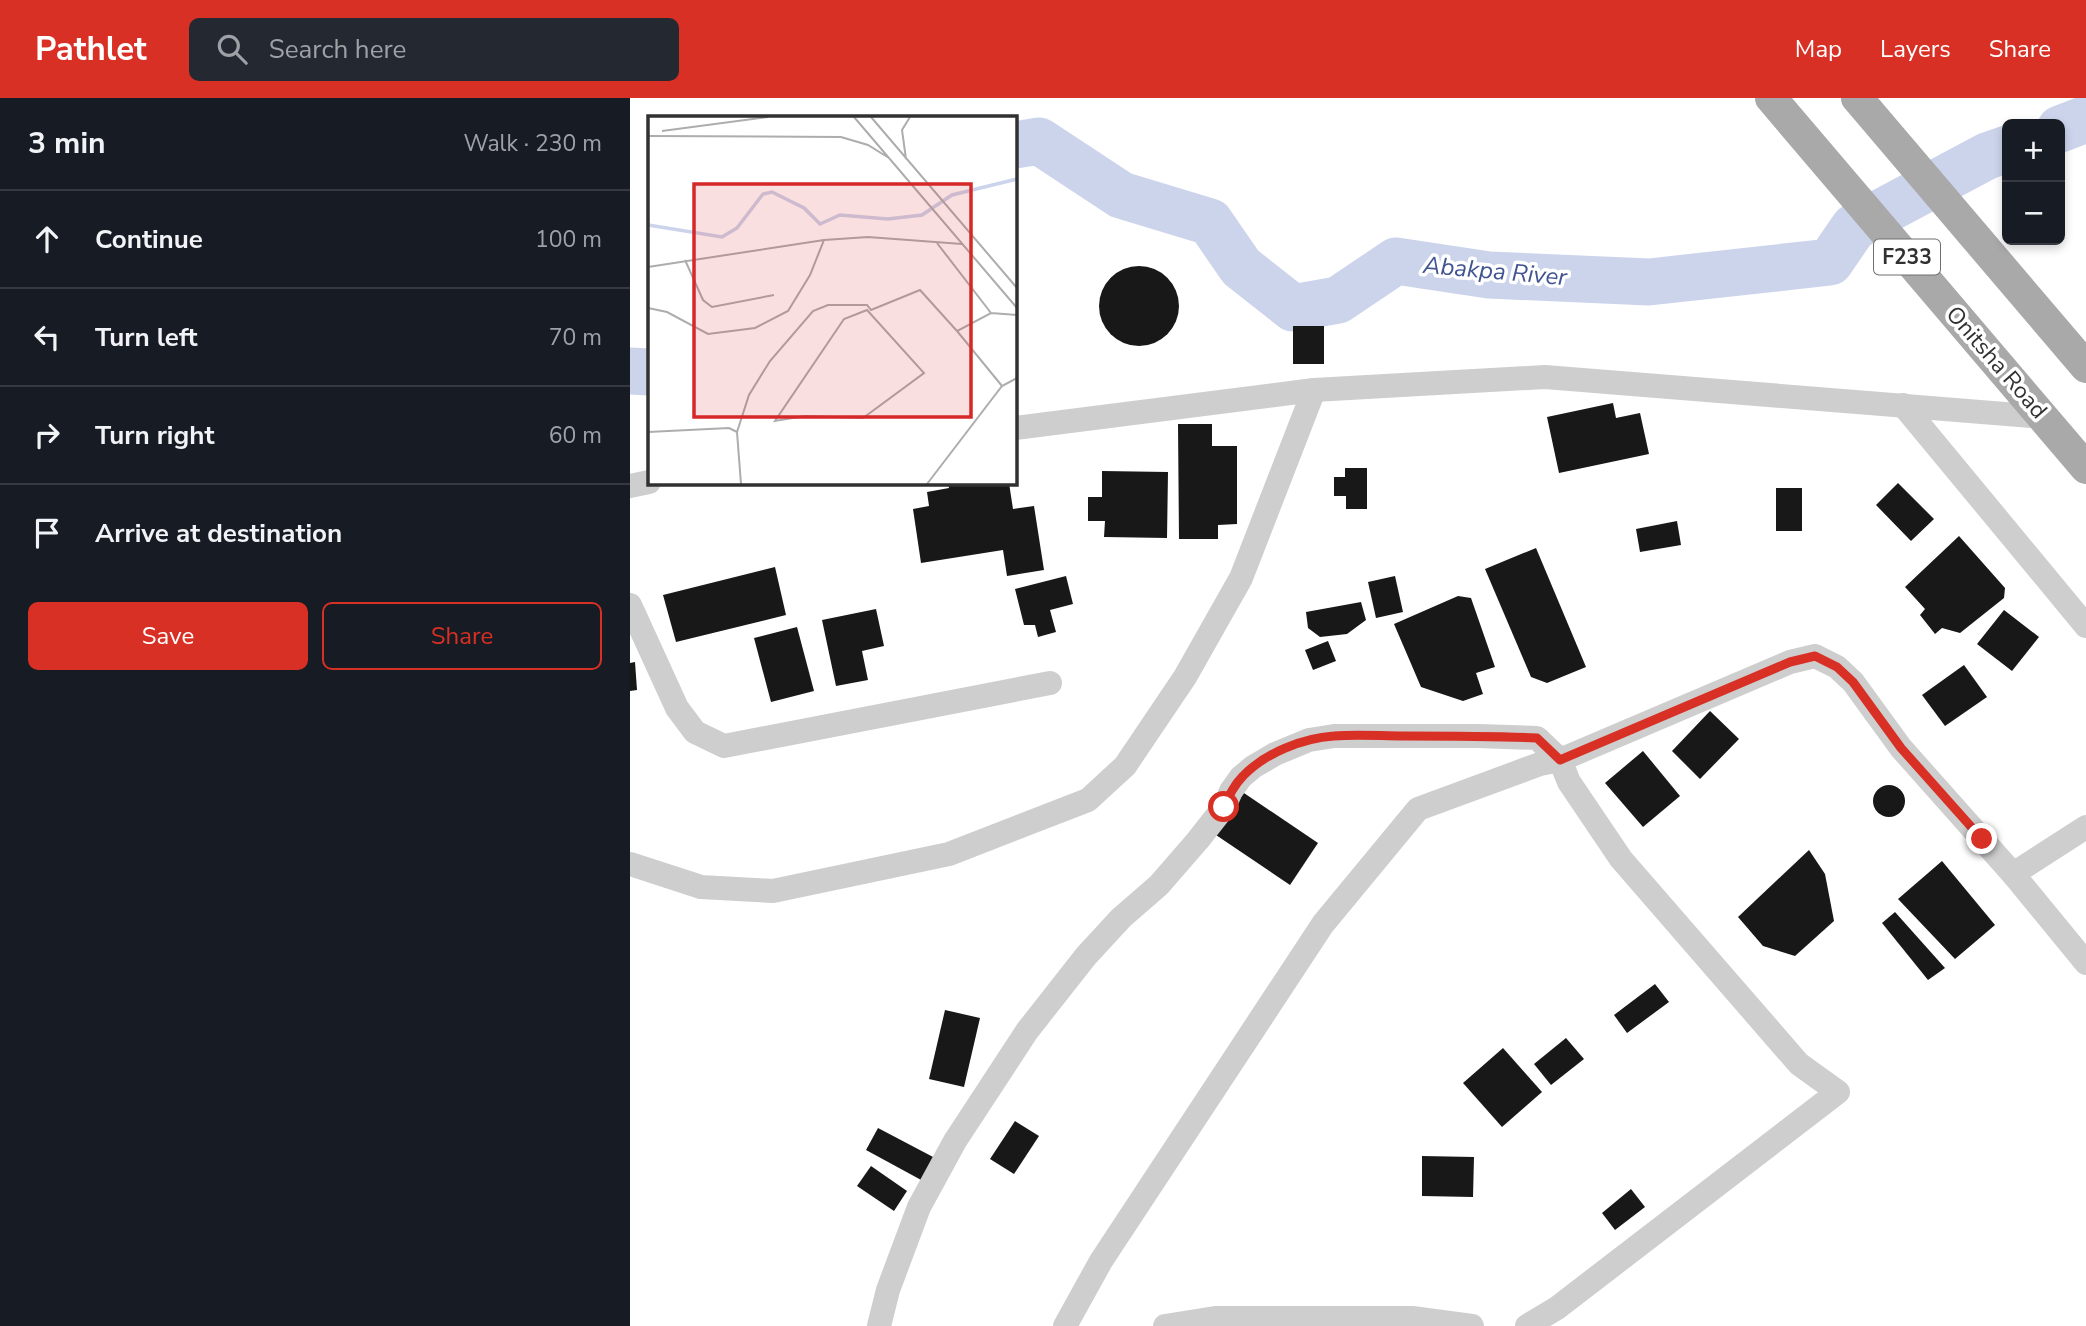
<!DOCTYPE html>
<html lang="en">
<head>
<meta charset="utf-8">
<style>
  :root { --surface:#171b24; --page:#242831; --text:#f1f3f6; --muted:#9ea1a6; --line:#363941; --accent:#d93025 }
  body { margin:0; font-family:"Nunito Sans",sans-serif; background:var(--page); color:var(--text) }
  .controls { position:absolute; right:21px; top:21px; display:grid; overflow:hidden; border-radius:10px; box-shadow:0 4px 10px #0003 }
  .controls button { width:63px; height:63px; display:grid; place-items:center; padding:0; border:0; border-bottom:2px solid var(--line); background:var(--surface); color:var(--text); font:35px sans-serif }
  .stop { position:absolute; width:21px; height:21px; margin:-16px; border:5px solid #d93025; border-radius:50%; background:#fff }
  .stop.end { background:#d93025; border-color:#fff; box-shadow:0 2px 7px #0008 }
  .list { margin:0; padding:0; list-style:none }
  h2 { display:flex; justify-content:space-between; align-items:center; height:91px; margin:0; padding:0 28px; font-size:30px }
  h2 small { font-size:23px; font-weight:400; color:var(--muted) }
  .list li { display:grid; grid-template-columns:46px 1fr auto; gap:21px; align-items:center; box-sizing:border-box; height:98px; padding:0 28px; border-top:2px solid var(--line) }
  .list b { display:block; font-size:26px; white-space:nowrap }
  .list em { font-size:23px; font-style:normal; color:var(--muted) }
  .actions { display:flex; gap:14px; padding:21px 28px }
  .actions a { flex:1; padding:16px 0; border:2px solid var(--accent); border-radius:10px; text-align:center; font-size:24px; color:var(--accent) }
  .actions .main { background:var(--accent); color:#fff }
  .icon { flex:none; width:38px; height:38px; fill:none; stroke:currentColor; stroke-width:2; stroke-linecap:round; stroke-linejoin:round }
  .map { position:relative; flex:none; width:1456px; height:1228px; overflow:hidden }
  header { display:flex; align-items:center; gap:42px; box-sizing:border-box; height:98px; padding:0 35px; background:var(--accent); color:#fff }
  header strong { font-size:33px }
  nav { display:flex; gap:38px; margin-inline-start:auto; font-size:24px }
  .search { width:490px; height:63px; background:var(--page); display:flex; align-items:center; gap:18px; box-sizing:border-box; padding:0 24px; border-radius:10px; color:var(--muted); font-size:26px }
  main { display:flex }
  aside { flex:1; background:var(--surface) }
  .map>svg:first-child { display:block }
</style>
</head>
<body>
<header>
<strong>Pathlet</strong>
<div class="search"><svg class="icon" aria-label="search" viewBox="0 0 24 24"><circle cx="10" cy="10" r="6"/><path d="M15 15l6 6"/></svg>Search here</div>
<nav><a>Map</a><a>Layers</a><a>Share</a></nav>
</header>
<main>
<aside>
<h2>3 min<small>Walk · 230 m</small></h2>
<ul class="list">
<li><svg class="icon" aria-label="ahead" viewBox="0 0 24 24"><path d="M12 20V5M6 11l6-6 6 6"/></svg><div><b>Continue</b></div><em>100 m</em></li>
<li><svg class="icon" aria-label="left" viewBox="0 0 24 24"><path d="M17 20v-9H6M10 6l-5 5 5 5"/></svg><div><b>Turn left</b></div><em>70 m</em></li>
<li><svg class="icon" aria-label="right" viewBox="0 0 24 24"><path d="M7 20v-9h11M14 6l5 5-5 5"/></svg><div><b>Turn right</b></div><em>60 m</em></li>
<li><svg class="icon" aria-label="arrive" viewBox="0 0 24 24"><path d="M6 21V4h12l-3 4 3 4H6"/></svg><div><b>Arrive at destination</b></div></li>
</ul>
<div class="actions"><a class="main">Save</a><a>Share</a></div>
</aside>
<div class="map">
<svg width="1456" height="1228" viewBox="0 0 1456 1228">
  <rect width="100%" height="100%" fill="#fff"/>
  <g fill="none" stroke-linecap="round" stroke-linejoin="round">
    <!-- river -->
    <g stroke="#ccd4ec" stroke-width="47">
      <polyline points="1430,31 1456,21"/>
      <polyline points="385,47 409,43 491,97 580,124 611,169 663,210 708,202 766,163 859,177 1019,184 1200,164 1224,129 1357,58 1377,51"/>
      <polyline points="0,273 19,274"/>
    </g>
  </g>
  <!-- building -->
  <g fill="#181818">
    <circle cx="509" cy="208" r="40"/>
    <rect x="663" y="228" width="31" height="38"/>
    <polygon points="983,305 986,320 1010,315 1019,356 929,375 917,319"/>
    <polygon points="548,326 582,326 582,348 607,348 607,426 588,427 588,441 549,441"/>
    <polygon points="715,370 737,370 737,411 716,411 716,398 704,398 704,379 715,379"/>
    <polygon points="472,373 538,374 537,440 474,439 475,423 458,423 458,399 472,399"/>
    <polygon points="318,385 349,385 349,387 379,385 383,411 404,408 414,472 377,478 373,452 291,465 283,411 299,408 297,394 319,390"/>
    <polygon points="1268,385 1304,421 1281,443 1246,407"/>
    <rect x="1146" y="390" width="26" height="43"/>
    <polygon points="1047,423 1051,447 1010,454 1006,431"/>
    <polygon points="1329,438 1375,490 1374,500 1330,535 1312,530 1305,536 1290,517 1295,511 1275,489"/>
    <polygon points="906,450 956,569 917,585 901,579 855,471"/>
    <polygon points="145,469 156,517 46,544 33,497"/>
    <polygon points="436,478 443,506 420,512 426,534 408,539 405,527 394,527 385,491"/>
    <polygon points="765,478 773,514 746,520 738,484"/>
    <polygon points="828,498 841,500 865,569 846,575 853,596 833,603 791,589 764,526"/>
    <polygon points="731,504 736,522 717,536 690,539 678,530 676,514"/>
    <polygon points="246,511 254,548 232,553 238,582 206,588 192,522"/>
    <polygon points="1374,512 1409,539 1382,573 1347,546"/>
    <polygon points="167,529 184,593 141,604 124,540"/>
    <polygon points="698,543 706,563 683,572 675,552"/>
    <polygon points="5,564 7,592 0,593 0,565"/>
    <polygon points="1334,567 1357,599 1315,628 1292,597"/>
    <polygon points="1080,613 1109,641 1070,681 1042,653"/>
    <polygon points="1013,653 1050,698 1013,729 975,685"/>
    <circle cx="1259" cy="703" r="16"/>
    <polygon points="611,693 688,745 660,787 583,735"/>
    <polygon points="1179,752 1195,776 1204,823 1165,858 1133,848 1108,819"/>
    <polygon points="1312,763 1365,827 1325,861 1268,801"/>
    <polygon points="1265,814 1315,870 1298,882 1252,825"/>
    <polygon points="1025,886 1039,904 997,935 984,917"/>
    <polygon points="315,912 350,920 334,989 299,981"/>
    <polygon points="936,940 954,961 921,987 904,966"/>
    <polygon points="873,950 912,994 872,1029 833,985"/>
    <polygon points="385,1023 409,1038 384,1076 360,1061"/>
    <polygon points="248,1030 305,1060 293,1083 236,1052"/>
    <polygon points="792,1058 844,1059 843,1099 792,1098"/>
    <polygon points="241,1068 277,1093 264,1113 227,1088"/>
    <polygon points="1001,1091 1015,1109 985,1132 972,1115"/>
  </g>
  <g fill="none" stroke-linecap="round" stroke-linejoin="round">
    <!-- minor -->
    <g stroke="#cecece" stroke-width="24">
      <polyline points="1273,307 1456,528"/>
      <polyline points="385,330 684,292 915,279 1414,319"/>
      <polyline points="0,388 19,384"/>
      <polyline points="0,507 47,610 65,634 94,648 420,585"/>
      <polyline points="1456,729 1383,776 1456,865"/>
      <polyline points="0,766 71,789 143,793 319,756 458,702 495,668 555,579 611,480 684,292"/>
      <polyline points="249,1228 258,1192 289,1109 325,1043 397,933 456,858 491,820 529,787 568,742 594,709 601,693 611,679 623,669 645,656 679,642 704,638 848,638 907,640 930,662 1160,564 1185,558 1207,569 1223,584 1271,650 1383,776"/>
      <polyline points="435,1228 471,1163 693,826 788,711 910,666 930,662 939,684 991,761 1169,966 1208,994 927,1210 897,1228"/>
      <polyline points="535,1228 585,1220 782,1220 842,1228"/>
    </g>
    <!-- major -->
    <g stroke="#a9a9a9" stroke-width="32">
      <polyline points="1141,0 1456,370"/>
      <polyline points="1227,0 1456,269"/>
    </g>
  </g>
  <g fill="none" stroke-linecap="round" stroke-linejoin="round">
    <!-- route -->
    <path stroke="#d93025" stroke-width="9" d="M594,709C599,698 604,687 613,678C635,655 673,640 704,638C727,636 751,638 774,638C818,638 863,638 907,640L930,662L1160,564L1185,558L1207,569L1223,584L1271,650L1352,741"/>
  </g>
  <g text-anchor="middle" stroke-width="7" stroke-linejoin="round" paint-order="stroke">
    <!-- shield labels -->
    <rect fill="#fff" stroke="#6f6f6f" stroke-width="2" x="1244" y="141.5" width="66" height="35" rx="5"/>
    <g font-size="21" font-weight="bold" fill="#313131">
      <text x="1277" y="166">F233</text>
    </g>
    <!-- street labels -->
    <g font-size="23" fill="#313131" stroke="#fff">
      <text transform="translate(1367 264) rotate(49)" y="8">Onitsha Road</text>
    </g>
    <!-- water labels -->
    <g font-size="24" font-style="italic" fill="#405492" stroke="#fff">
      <text transform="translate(865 173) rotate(5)" y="8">Abakpa River</text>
    </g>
  </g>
  <!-- overview -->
  <g transform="translate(18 18)">
    <rect width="369" height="369" fill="#fff"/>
    <path fill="none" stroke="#ccd4ec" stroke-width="3.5" d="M0,109L74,121L89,112L115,78L124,76L156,92L172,108L192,99L240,103L274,99L304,79L369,63"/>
    <path fill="none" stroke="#adadad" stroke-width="2" d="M206,1L369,192M223,1L369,172M14,15L120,1M0,20L193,21L220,29L241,42M258,43L254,14L262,1M289,127L343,197M37,144L55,184L64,191L126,179M0,151L176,124L220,121L314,128M0,192L19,196L60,218L107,212L140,195L162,159L176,124M219,194L276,257L215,302L157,300L127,305L196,203ZM354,270L309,215L343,197L369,199M0,316L81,312L89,316M93,368L89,316L101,279L122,245L165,195L180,189H219L223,194L272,174L309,215M279,368L354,270L369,262"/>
    <path fill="#d62828" fill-opacity="0.15" stroke="#d62828" stroke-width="3.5" d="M46,68H323V301H46Z"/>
    <rect width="369" height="369" fill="none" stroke="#313131" stroke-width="3.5"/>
  </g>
</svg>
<div class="controls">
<button>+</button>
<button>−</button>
</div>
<div class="stop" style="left:594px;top:709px"></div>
<div class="stop end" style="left:1352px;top:741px"></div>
</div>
</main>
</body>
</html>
